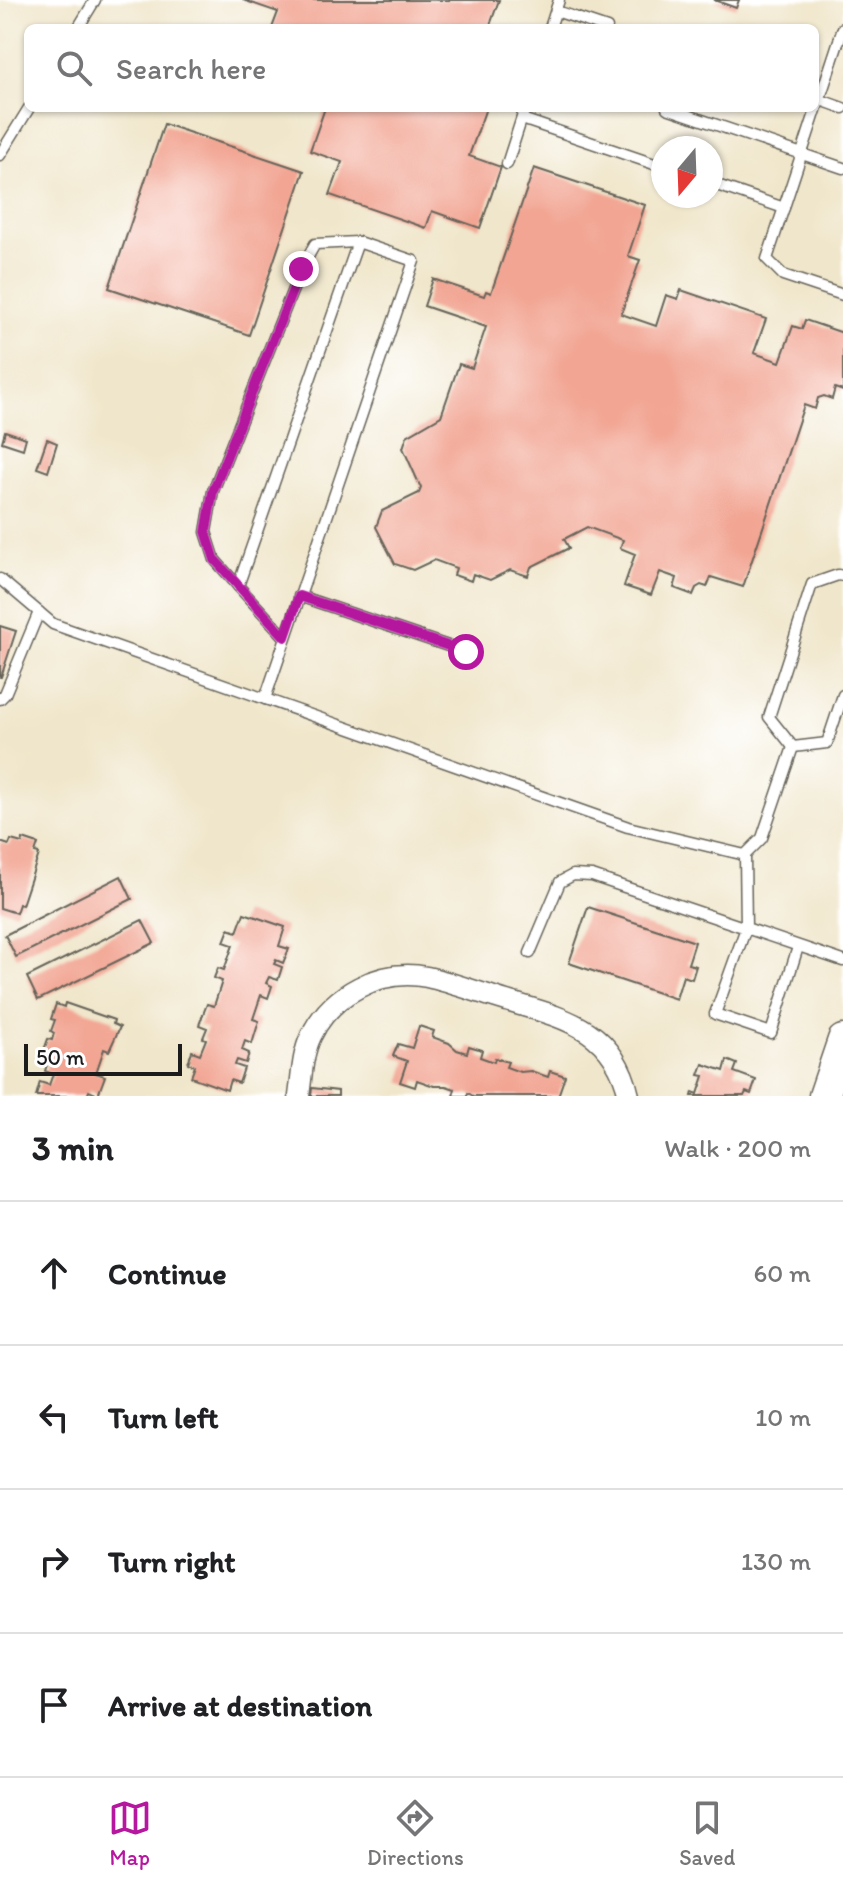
<!DOCTYPE html>
<html lang="en">
<head>
<meta charset="utf-8">
<style>
  :root { --surface:#fff; --page:#f2f2f2; --text:#202124; --muted:#757577; --line:#e0e0e0; --accent:#b5179e }
  body { margin:0; font-family:Itim,sans-serif; background:var(--page); color:var(--text) }
  .compass { position:absolute; left:651px; top:136px; width:72px; height:72px; border-radius:50%; background:var(--surface); box-shadow:0 2px 6px #0004; rotate:199deg }
  .scale { position:absolute; left:24px; bottom:20px; width:158px; box-sizing:border-box; padding-left:8px; border:4px solid #1c1c1c; border-top:0; font-size:22px; line-height:28px; white-space:nowrap; color:#1c1c1c; -webkit-text-stroke:6px #fff; paint-order:stroke }
  .stop { position:absolute; width:24px; height:24px; margin:-18px; border:6px solid #b5179e; border-radius:50%; background:#fff }
  .stop.end { background:#b5179e; border-color:#fff; box-shadow:0 2px 8px #0008 }
  .list { margin:0; padding:0; list-style:none }
  h2 { display:flex; justify-content:space-between; align-items:center; height:104px; margin:0; padding:0 32px; font-size:34px }
  h2 small { font-size:26px; font-weight:400; color:var(--muted) }
  .list li { display:grid; grid-template-columns:52px 1fr auto; gap:24px; align-items:center; box-sizing:border-box; height:144px; padding:0 32px; border-top:2px solid var(--line) }
  .list b { display:block; font-size:30px; white-space:nowrap }
  .list em { font-size:26px; font-style:normal; color:var(--muted) }
  .icon { flex:none; width:44px; height:44px; fill:none; stroke:currentColor; stroke-width:2; stroke-linecap:round; stroke-linejoin:round }
  .map { position:relative; flex:none; width:843px; height:1096px; overflow:hidden }
  .search { position:absolute; background:var(--surface); box-shadow:0 2px 6px #0004; left:24px; right:24px; top:24px; height:88px; display:flex; align-items:center; gap:20px; box-sizing:border-box; padding:0 28px; border-radius:12px; color:var(--muted); font-size:30px }
  .sheet { height:680px; background:var(--surface) }
  nav { display:flex; justify-content:space-around; align-items:center; box-sizing:border-box; height:112px; border-top:2px solid var(--line); background:var(--surface); font-size:22px; color:var(--muted) }
  nav a { display:grid; justify-items:center; gap:4px }
  nav .on { color:var(--accent) }
  .map>svg:first-child { display:block }
</style>
</head>
<body>
<div class="map">
<svg width="843" height="1096" viewBox="0 0 843 1096">
  <rect width="100%" height="100%" fill="#fff"/>
  <filter id="ink" filterUnits="userSpaceOnUse"><feTurbulence type="fractalNoise" baseFrequency=".0125" numOctaves="2"/><feDisplacementMap in="SourceGraphic" scale="16" xChannelSelector="R" yChannelSelector="G"/><feConvolveMatrix kernelMatrix="1 2 1 2 8 2 1 2 1" color-interpolation-filters="sRGB"/></filter>
  <filter id="wash" filterUnits="userSpaceOnUse"><feTurbulence type="fractalNoise" baseFrequency=".006" numOctaves="4" result="noise"/><feDisplacementMap in="SourceGraphic" scale="32" xChannelSelector="R" yChannelSelector="G"/><feGaussianBlur stdDeviation="1.8" result="paint"/><feColorMatrix in="noise" values="0 0 0 0 0 0 0 0 0 0 0 0 0 0 0 0 0 1.4 0 .05"/><feComposite in="paint" operator="in"/></filter>
  <g filter="url(#wash)">
    <rect width="100%" height="100%" fill="#f0e6cb"/>
    <g id="blocks">
      <!-- building -->
      <g fill="#f2a593">
        <polygon points="243,0 499,0 489,28 272,28 278,12"/>
        <polygon points="714,0 739,0 736,8"/>
        <polygon points="325,108 486,108 469,156 501,167 480,228 432,211 426,228 330,195 342,162 310,151"/>
        <polygon points="164,124 304,171 249,335 109,288"/>
        <polygon points="534,168 645,205 628,256 640,260 621,314 656,326 666,295 678,299 681,290 766,319 754,353 780,362 793,326 802,329 805,320 843,333 843,391 835,388 832,399 824,396 818,398 815,409 804,405 743,587 711,577 707,587 701,585 696,588 693,595 674,588 677,578 660,572 651,595 624,586 635,554 620,548 623,540 587,527 564,539 569,548 531,567 528,576 510,570 490,580 473,574 471,581 454,575 456,568 434,560 413,570 395,564 376,527 382,511 419,493 421,488 403,448 407,436 441,416 459,364 472,368 486,327 424,306 433,279 484,296 486,291 491,293"/>
        <polygon points="5,431 26,438 23,449 2,442"/>
        <polygon points="47,439 57,443 48,472 37,468"/>
        <polygon points="0,626 16,631 1,677 0,677"/>
        <polygon points="23,839 38,844 35,853 39,854 22,905 19,904 16,913 0,908 0,842 9,845 11,840 22,843"/>
        <polygon points="121,876 132,899 16,957 5,935"/>
        <polygon points="588,907 695,942 688,964 696,966 692,979 683,976 676,999 569,963"/>
        <polygon points="244,913 285,927 279,946 289,949 283,963 276,960 274,964 282,967 278,980 269,977 266,983 272,986 268,998 261,995 253,1019 259,1021 252,1044 245,1041 242,1050 249,1053 246,1063 237,1060 235,1065 244,1068 239,1083 230,1080 227,1090 191,1077 195,1066 188,1063 192,1051 200,1054 206,1039 203,1038 207,1028 199,1025 207,1004 214,1006 222,981 214,978 218,968 224,970 233,945 224,942 229,929 237,932"/>
        <polygon points="142,920 154,943 38,1000 27,977"/>
        <polygon points="65,1003 114,1020 113,1024 120,1027 109,1051 104,1049 96,1073 105,1076 98,1095 89,1091 87,1096 36,1096 40,1082 49,1085 53,1074 45,1071 51,1052 44,1050 48,1039 52,1040 54,1033 51,1031 55,1020 51,1019 56,1004 64,1007"/>
        <polygon points="419,1026 434,1031 432,1037 449,1043 457,1050 467,1053 469,1046 482,1050 480,1057 494,1062 495,1058 508,1062 506,1067 520,1072 531,1071 548,1077 550,1071 565,1076 558,1096 473,1096 468,1093 467,1096 453,1096 455,1089 446,1086 434,1086 417,1080 415,1087 400,1082 407,1061 393,1056 398,1044 412,1048"/>
        <polygon points="727,1060 737,1064 734,1072 756,1080 751,1094 746,1092 744,1096 692,1096 693,1092 698,1094 704,1076 699,1075 703,1064 724,1071"/>
        <polygon points="312,1088 338,1091 338,1096 311,1096"/>
      </g>
    </g>
  </g>
  <g filter="url(#ink)">
    <use href="#blocks" fill-opacity="0" stroke="#666359" stroke-width="2"/>
    <g fill="none" stroke-linecap="round" stroke-linejoin="round">
      <defs>
        <g id="lane">
          <polyline points="556,11 607,28"/>
          <polyline points="78,28 95,0"/>
          <polyline points="550,28 559,0"/>
          <polyline points="843,28 767,259 783,275 843,295"/>
          <polyline points="815,98 843,108"/>
          <polyline points="667,108 843,168"/>
          <polyline points="522,119 663,167"/>
          <polyline points="0,155 29,108"/>
          <polyline points="507,164 525,108"/>
          <polyline points="711,183 784,208"/>
          <polyline points="0,579 53,624 628,827 745,855 746,928 843,961"/>
          <polyline points="238,586 215,560 206,532 213,491 301,269 315,244 358,242"/>
          <polyline points="299,596 466,652"/>
          <polyline points="0,699 5,694 39,612"/>
          <polyline points="265,699 414,261 358,242 238,586 285,637"/>
          <polyline points="793,747 769,717 812,584 838,575 843,576"/>
          <polyline points="793,747 827,743 843,695"/>
          <polyline points="745,855 762,838 793,747"/>
          <polyline points="530,953 560,882 573,875 592,876 746,928 715,1014 771,1033 798,947"/>
        </g>
        <path id="street" d="M299,1096C302,1076 302,1055 311,1036C331,994 380,968 427,977C450,982 474,991 497,998C558,1017 613,1024 629,1096"/>
        <polyline id="secondary" points="824,1096 843,1040"/>
      </defs>
      <!-- lane casing -->
      <use href="#lane" stroke="#666359" stroke-width="13"/>
      <!-- street casing -->
      <use href="#street" stroke="#666359" stroke-width="23"/>
      <!-- secondary casing -->
      <use href="#secondary" stroke="#666359" stroke-width="33"/>
      <!-- lane -->
      <use href="#lane" stroke="#fff" stroke-width="10"/>
      <!-- street -->
      <use href="#street" stroke="#fff" stroke-width="20"/>
      <!-- secondary -->
      <use href="#secondary" stroke="#fff" stroke-width="30"/>
    </g>
  </g>
  <g fill="none" stroke-linecap="round" stroke-linejoin="round" filter="url(#ink)">
    <!-- route -->
    <polyline stroke="#b5179e" stroke-width="10" points="301,269 213,491 206,532 215,560 285,637 299,596 466,652"/>
  </g>
</svg>
<svg class="compass" viewBox="-18 -18 36 36"><path d="M0-13l5 13h-10z" fill="#e53935"/><path d="M0 13l5-13h-10z" fill="#757577"/></svg>
<div class="scale">50 m</div>
<div class="stop" style="left:466px;top:652px"></div>
<div class="stop end" style="left:301px;top:269px"></div>
<div class="search"><svg class="icon" aria-label="search" viewBox="0 0 24 24"><circle cx="10" cy="10" r="6"/><path d="M15 15l6 6"/></svg>Search here</div>
</div>
<section class="sheet">
<h2>3 min<small>Walk · 200 m</small></h2>
<ul class="list">
<li><svg class="icon" aria-label="ahead" viewBox="0 0 24 24"><path d="M12 20V5M6 11l6-6 6 6"/></svg><div><b>Continue</b></div><em>60 m</em></li>
<li><svg class="icon" aria-label="left" viewBox="0 0 24 24"><path d="M17 20v-9H6M10 6l-5 5 5 5"/></svg><div><b>Turn left</b></div><em>10 m</em></li>
<li><svg class="icon" aria-label="right" viewBox="0 0 24 24"><path d="M7 20v-9h11M14 6l5 5-5 5"/></svg><div><b>Turn right</b></div><em>130 m</em></li>
<li><svg class="icon" aria-label="arrive" viewBox="0 0 24 24"><path d="M6 21V4h12l-3 4 3 4H6"/></svg><div><b>Arrive at destination</b></div></li>
</ul>
</section>
<nav>
<a class="on"><svg class="icon" aria-label="map" viewBox="0 0 24 24"><path d="M3 6l6-2 6 2 6-2v14l-6 2-6-2-6 2zM9 4v14M15 6v14"/></svg>Map</a>
<a><svg class="icon" aria-label="directions" viewBox="0 0 24 24"><path d="M12 3l9 9-9 9-9-9zM9 14v-3h6M13 9l2 2-2 2"/></svg>Directions</a>
<a><svg class="icon" aria-label="saved" viewBox="0 0 24 24"><path d="M7 4h10v16l-5-4-5 4z"/></svg>Saved</a>
</nav>
</body>
</html>
